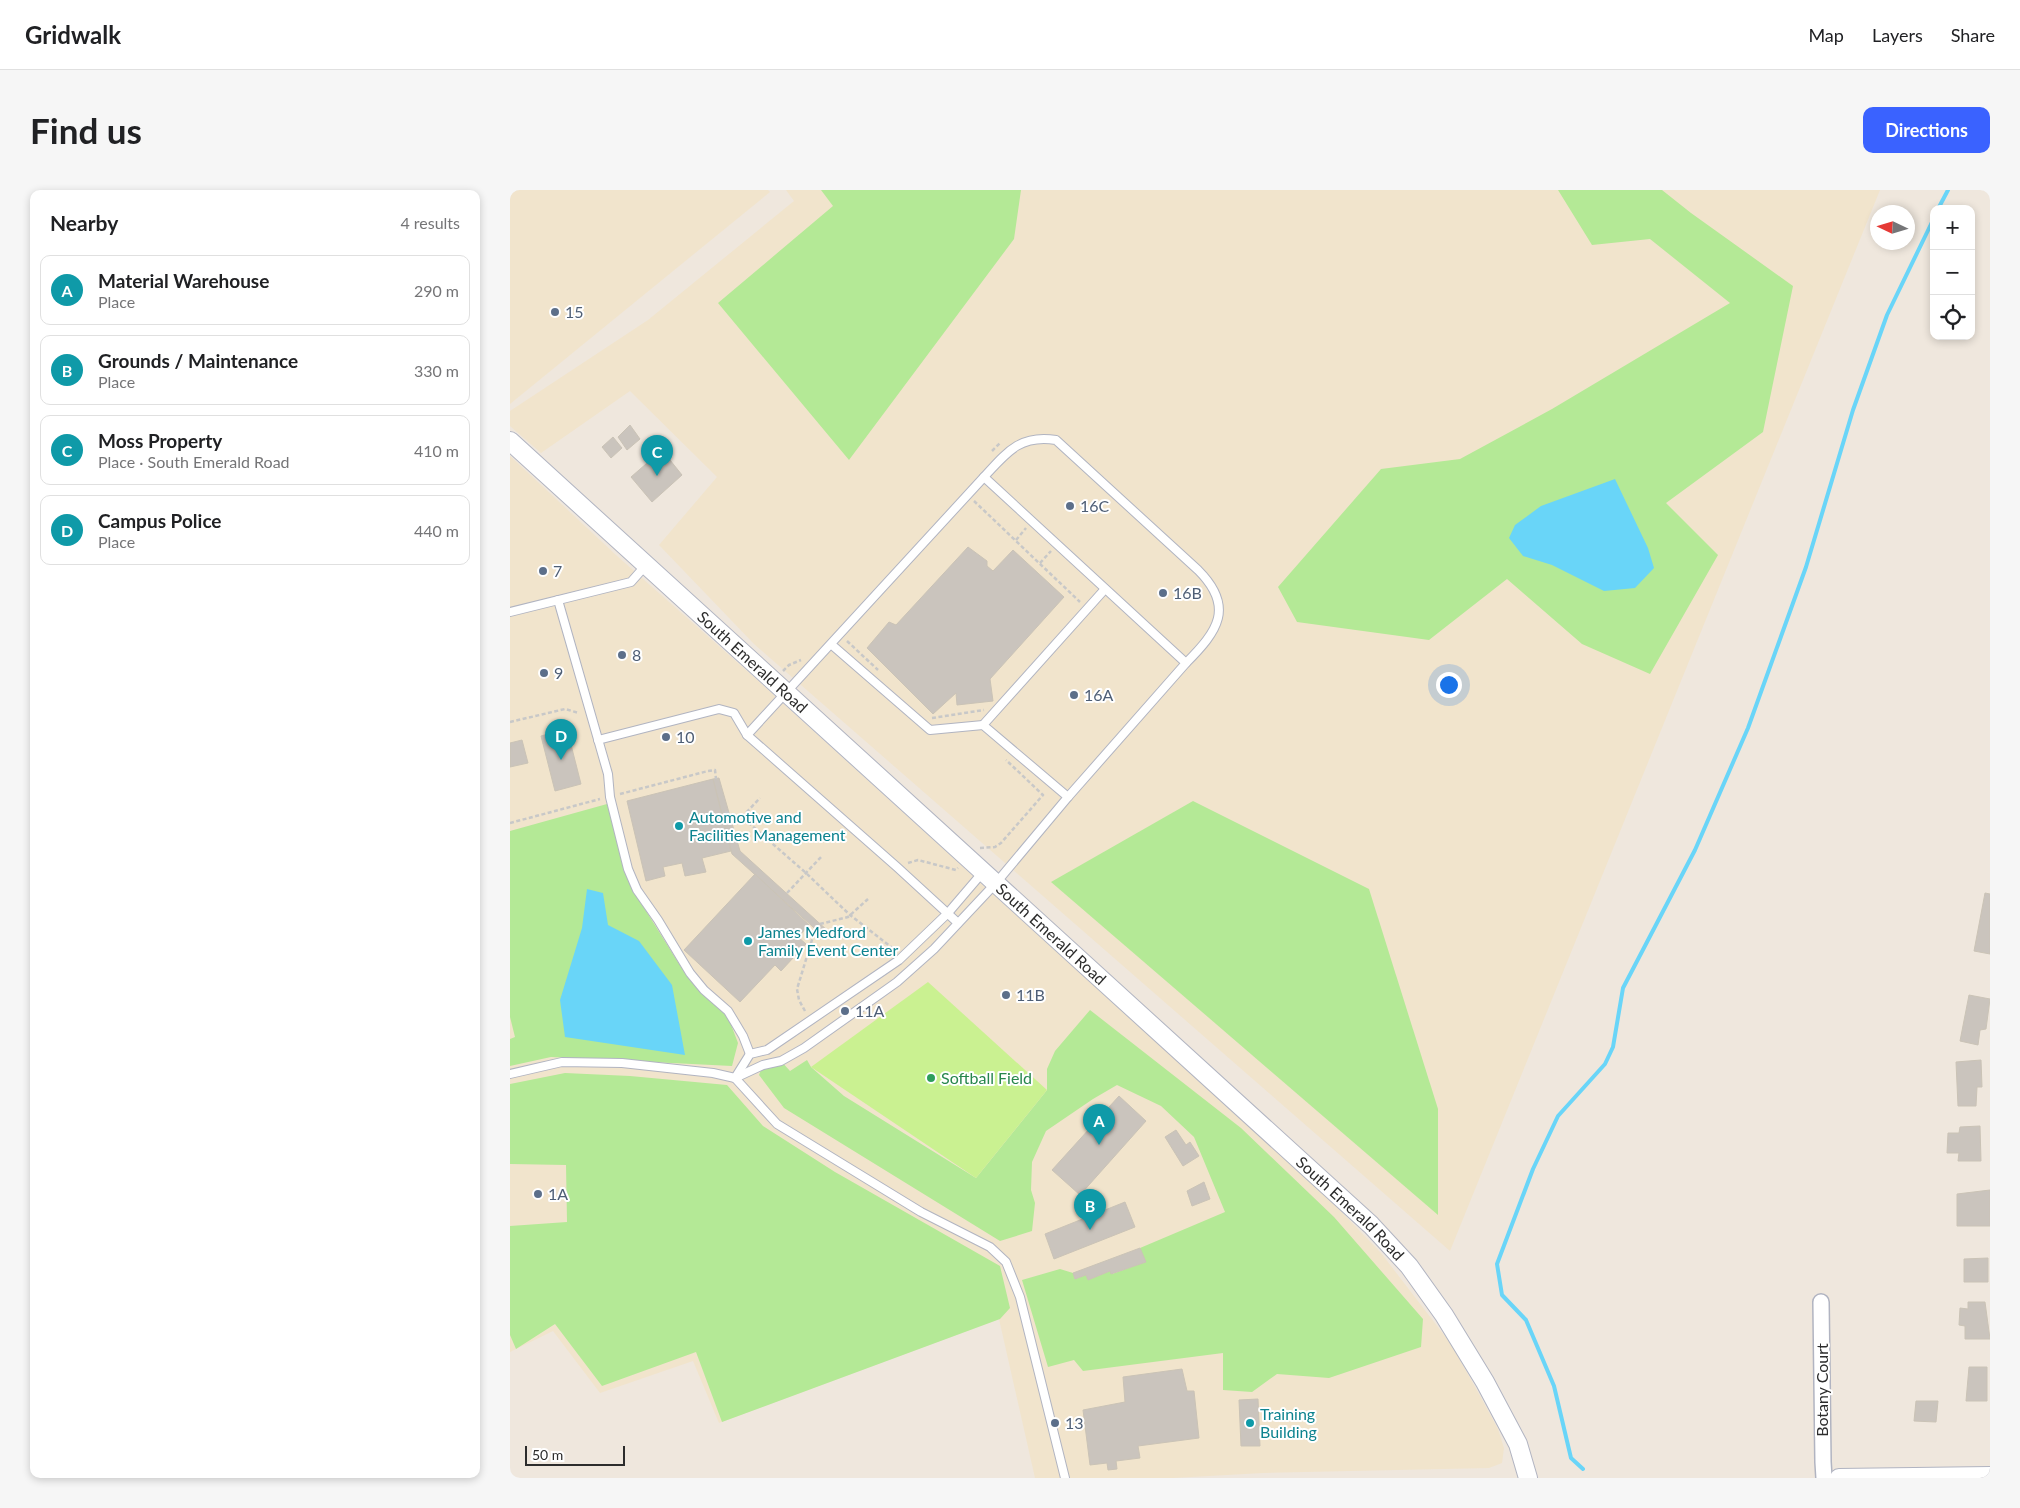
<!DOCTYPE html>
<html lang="en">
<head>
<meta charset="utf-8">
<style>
  :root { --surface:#fff; --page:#f6f6f6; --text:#202124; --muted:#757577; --line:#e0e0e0; --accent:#3a62ff }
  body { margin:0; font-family:Lato,sans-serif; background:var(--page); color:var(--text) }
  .controls { position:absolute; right:15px; top:15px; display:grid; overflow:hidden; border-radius:10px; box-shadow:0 2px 8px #0003 }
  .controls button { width:45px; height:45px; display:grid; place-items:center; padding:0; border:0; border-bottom:1px solid var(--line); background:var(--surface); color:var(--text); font:25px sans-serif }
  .compass { position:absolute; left:1360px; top:15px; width:45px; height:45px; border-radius:50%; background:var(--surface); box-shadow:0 2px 8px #0003; rotate:274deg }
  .scale { position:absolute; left:15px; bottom:12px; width:100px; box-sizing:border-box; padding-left:5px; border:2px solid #2c2c2c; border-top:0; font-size:14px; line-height:18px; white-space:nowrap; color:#2c2c2c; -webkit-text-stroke:4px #fff; paint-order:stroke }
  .you { position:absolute; left:938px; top:494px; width:18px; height:18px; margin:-12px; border:4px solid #fff; border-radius:50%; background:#1a73e8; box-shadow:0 0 0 8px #1a73e833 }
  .badge { display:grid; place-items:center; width:32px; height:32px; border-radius:50%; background:var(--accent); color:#fff; font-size:16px; font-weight:700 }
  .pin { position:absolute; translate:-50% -41px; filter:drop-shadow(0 1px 2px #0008) }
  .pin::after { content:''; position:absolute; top:26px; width:18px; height:15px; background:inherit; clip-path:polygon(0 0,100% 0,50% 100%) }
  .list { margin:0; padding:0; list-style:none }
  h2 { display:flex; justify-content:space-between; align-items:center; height:65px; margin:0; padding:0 20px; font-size:21px }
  h2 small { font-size:16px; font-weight:400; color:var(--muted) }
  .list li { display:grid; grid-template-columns:32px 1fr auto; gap:15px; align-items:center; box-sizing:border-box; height:70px; margin:0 10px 10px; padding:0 10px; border:1px solid var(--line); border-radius:10px }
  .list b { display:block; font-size:19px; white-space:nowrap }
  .list p { margin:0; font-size:16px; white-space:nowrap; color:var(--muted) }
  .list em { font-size:16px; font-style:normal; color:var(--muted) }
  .icon { flex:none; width:28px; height:28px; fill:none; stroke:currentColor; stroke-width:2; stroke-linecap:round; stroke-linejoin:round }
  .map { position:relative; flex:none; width:1480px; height:1288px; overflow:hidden; border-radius:10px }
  header { display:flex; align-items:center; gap:30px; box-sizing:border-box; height:70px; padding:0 25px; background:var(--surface); border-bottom:1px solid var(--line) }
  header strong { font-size:24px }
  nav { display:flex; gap:28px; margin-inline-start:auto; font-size:18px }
  .intro { display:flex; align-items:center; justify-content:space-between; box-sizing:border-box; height:120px; padding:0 30px }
  h1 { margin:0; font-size:35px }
  .button { padding:12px 22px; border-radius:10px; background:var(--accent); color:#fff; font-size:18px; font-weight:700 }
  main { display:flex; gap:30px; padding:0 30px }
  aside { flex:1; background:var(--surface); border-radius:10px; box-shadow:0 2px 8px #0003 }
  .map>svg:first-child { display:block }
</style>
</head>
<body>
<header>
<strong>Gridwalk</strong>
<nav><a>Map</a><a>Layers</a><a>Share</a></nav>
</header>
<div class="intro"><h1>Find us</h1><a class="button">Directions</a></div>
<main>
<aside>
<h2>Nearby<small>4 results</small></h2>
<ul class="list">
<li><span class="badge" style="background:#0f9aa8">A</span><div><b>Material Warehouse</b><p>Place</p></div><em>290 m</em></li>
<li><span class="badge" style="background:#0f9aa8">B</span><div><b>Grounds / Maintenance</b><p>Place</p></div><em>330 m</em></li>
<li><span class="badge" style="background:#0f9aa8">C</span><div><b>Moss Property</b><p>Place · South Emerald Road</p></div><em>410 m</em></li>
<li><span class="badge" style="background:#0f9aa8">D</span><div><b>Campus Police</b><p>Place</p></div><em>440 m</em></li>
</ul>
</aside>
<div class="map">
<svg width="1480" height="1288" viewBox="0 0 1480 1288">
  <rect width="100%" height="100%" fill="#efe7dd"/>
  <!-- education -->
  <g fill="#f1e4cc">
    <polygon points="0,0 258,0 260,2 0,214"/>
    <polygon points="276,0 1370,0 940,1061 244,454 149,355 207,287 120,201 31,263 0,236 0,221 138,130 284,11"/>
    <polygon points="0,266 106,365 255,497 822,1012 871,1063 941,1154 969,1204 988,1239 994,1258 992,1273 979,1278 753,1283 663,1288 525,1288 489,1129 209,1233 183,1171 90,1203 43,1141 0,1162"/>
  </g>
  <!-- green -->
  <g fill="#b4e996">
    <polygon points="311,0 511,0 504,49 339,270 208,113 323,16"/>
    <polygon points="1048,0 1152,0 1181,23 1283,96 1253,242 1156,313 1208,365 1140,484 1072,454 997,389 919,450 787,432 768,397 871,279 950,269 1042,219 1220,113 1140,49 1082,55"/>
    <polygon points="683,611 859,699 928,919 928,1025 541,692"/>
    <polygon points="97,614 123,700 171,777 217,824 228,853 222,876 41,867 0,876 0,849 5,847 0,827 0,641"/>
    <polygon points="580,820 731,938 824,1027 913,1129 911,1157 819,1188 767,1184 742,1202 713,1200 713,1163 573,1181 564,1170 538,1177 512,1090 550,1079 563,1083 565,1089 576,1085 578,1090 600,1081 602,1084 635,1072 630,1058 715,1022 684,947 651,916 607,895 583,909 536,941 522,972 521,1000 525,1013 522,1041 490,1051 274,918 249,885 253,875 271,871 280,881 297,870 301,877 334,906 466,988 537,900 537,879 545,861"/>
    <polygon points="55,883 120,886 217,895 253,936 325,982 490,1076 500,1118 490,1129 212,1232 186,1162 92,1196 45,1134 6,1159 0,1145 0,1036 57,1032 56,975 0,974 0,894"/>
  </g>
  <!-- pitch -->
  <polygon fill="#caf191" points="418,792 537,900 466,988 301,877"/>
  <!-- water -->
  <g fill="#69d5f8">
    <polygon points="1105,289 1138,358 1144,378 1125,398 1094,401 1042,375 1013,366 999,348 1005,335 1031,316"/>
    <polygon points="77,699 93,703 98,735 129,751 162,795 175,865 55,847 50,810 72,738"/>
  </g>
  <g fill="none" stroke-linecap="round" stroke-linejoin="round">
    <!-- stream -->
    <g stroke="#69d5f8" stroke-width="4">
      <polyline points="1428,19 1438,0"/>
      <polyline points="1073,1279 1061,1268 1044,1196 1016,1130 992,1105 987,1074 1023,979 1048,926 1095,874 1103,857 1113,798 1185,660 1238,538 1296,377 1343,220 1377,125 1424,28"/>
    </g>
  </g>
  <!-- building -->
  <g fill="#cac4bd" stroke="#cac3b6">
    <polygon points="120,235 130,249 117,260 108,247"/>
    <polygon points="103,247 112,258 101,268 92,257"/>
    <polygon points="152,260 172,285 142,312 121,287"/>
    <polygon points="458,357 477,371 477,376 483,381 503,360 554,407 480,489 483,511 447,515 446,503 423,524 357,458 379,432 386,435"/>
    <polygon points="57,539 71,594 45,601 31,546"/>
    <polygon points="12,550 18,573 0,577 0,553"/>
    <polygon points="209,588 230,661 318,741 313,746 222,664 203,589"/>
    <polygon points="203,589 221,661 192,668 196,682 175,686 172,673 153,677 155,686 136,691 117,611"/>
    <polygon points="245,684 299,735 288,747 296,754 271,781 265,775 230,812 174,760"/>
    <polygon points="1475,703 1480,704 1480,764 1464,761"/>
    <polygon points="1459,805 1480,809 1476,839 1470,840 1468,855 1450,851"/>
    <polygon points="1471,870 1472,897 1467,897 1466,916 1448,916 1446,872"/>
    <polygon points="609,906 636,931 570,1005 542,980"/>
    <polygon points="1470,936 1471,971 1448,971 1449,963 1437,963 1438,943 1449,943 1450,937"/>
    <polygon points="666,940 676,955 680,952 689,966 673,976 655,947"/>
    <polygon points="694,992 700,1009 682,1016 677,1001"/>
    <polygon points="1480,1000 1480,1036 1447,1036 1447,1004"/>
    <polygon points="615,1012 625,1037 544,1069 535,1044"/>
    <polygon points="630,1058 636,1072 601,1084 600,1081 578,1090 576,1085 565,1089 563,1083"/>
    <polygon points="1478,1068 1478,1092 1454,1092 1454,1069"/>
    <polygon points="1458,1112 1475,1112 1480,1149 1455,1149 1455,1136 1449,1135 1450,1118 1458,1119"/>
    <polygon points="1459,1177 1477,1177 1477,1211 1456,1211"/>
    <polygon points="672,1179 677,1201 684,1201 689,1248 628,1256 630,1268 606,1271 607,1279 598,1280 597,1273 580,1275 573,1220 615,1212 613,1187"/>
    <polygon points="748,1209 750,1256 731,1256 729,1210"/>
    <polygon points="1406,1211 1428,1211 1426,1232 1404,1231"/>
  </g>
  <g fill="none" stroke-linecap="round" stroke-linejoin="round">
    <defs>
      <g id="service">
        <path d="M474,287C496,263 510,244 546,250L688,380C725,417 708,441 676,473"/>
        <polyline points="48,410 98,584 100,607 118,679 127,700 148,730 180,783 194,800 218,821 233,846 240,864"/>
        <polyline points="0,422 121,392 136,375"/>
        <polyline points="322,455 420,540 473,535 558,607"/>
        <polyline points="473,535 595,399"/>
        <polyline points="88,550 209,519 224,523 237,545 387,677 448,733"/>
        <polyline points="0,884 52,872 112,873 203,883 225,888 267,934 411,1022 480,1057 496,1072 510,1107 555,1288"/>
        <polyline points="225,888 253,875 271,871 294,858 387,792 424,759 486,693 558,607 676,473 474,287 237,545"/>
        <polyline points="225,888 240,864 257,860 389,770 438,723 473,682"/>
      </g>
      <polyline id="minor" points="1311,1112 1313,1272 1314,1288"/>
      <g id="tertiary">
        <path id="s1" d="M0,251L861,1035L899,1076L934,1125L975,1192L1008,1254L1018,1288"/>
        <polyline points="1329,1288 1480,1286"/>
      </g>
    </defs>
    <!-- service casing -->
    <use href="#service" stroke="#b1b4c1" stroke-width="10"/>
    <!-- minor casing -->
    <use href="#minor" stroke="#b1b4c1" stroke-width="18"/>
    <!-- tertiary casing -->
    <use href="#tertiary" stroke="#b1b4c1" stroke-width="20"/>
    <!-- path -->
    <g stroke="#c8c8c8" stroke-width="2.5" stroke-dasharray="4 2.5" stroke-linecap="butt">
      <polyline points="482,261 490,253"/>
      <polyline points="464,311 570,412"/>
      <polyline points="506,350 516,338"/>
      <polyline points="530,373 541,361"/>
      <polyline points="337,451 368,480"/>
      <polyline points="273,481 279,475 291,470"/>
      <polyline points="422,528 474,520"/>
      <polyline points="0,532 55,519 69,523"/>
      <polyline points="110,604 198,581 205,580 206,589"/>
      <polyline points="215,622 232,627 296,683 340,725 385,760"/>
      <polyline points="232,627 250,608"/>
      <polyline points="0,633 90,609"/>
      <polyline points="470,658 485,657 491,653 533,605 496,570"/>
      <polyline points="398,673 408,670 446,680 448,678"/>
      <polyline points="277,703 312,666"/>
      <polyline points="310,734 338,727 358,709"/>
      <polyline points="295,821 289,810 287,799 305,740"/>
    </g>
    <!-- service -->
    <use href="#service" stroke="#fff" stroke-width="8"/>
    <!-- minor -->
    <use href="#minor" stroke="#fff" stroke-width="15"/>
    <!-- tertiary -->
    <use href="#tertiary" stroke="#fff" stroke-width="18"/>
  </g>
  <!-- markers -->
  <g fill="#5c6f8a" stroke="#fff" stroke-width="2">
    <circle cx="45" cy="122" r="5"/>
    <circle cx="560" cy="316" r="5"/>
    <circle cx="33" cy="381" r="5"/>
    <circle cx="653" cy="403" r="5"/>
    <circle cx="112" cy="465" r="5"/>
    <circle cx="34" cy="483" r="5"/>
    <circle cx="564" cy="505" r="5"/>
    <circle cx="156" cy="547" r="5"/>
    <circle cx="496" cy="805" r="5"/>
    <circle cx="335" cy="821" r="5"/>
    <circle cx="28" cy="1004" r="5"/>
    <circle cx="545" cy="1233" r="5"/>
  </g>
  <g fill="#0f9aa8" stroke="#fff" stroke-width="2">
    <circle cx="169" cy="636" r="5"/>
    <circle cx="238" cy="751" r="5"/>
    <circle cx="740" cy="1233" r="5"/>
  </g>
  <circle fill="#2e9e5b" stroke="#fff" stroke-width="2" cx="421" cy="888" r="5"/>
  <g text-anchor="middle" stroke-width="4" stroke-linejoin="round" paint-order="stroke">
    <!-- service labels -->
    <g font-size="16" fill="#4e5e75" stroke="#fff" text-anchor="start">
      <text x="55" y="128">15</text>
      <text x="570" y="322">16C</text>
      <text x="43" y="387">7</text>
      <text x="663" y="409">16B</text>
      <text x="122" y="471">8</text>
      <text x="44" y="489">9</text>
      <text x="574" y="511">16A</text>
      <text x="166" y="553">10</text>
      <text x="506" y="811">11B</text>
      <text x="345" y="827">11A</text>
      <text x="38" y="1010">1A</text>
      <text x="555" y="1239">13</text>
    </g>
    <!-- street labels -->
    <g font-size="16" fill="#2c2c2c" stroke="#fff">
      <text dy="6" stroke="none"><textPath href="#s1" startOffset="328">South Emerald Road</textPath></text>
      <text dy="6" stroke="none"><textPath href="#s1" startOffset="732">South Emerald Road</textPath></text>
      <text dy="6" stroke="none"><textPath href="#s1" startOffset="1138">South Emerald Road</textPath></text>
      <text transform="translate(1312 1200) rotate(-90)" y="6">Botany Court</text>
    </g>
    <!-- culture labels -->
    <g font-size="16" fill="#0d838f" stroke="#fff" text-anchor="start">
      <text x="179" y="633">Automotive and<tspan x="179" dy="18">Facilities Management</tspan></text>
      <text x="248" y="748">James Medford<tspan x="248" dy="18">Family Event Center</tspan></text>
      <text x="750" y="1230">Training<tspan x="750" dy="18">Building</tspan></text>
    </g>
    <!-- leisure labels -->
    <g font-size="16" fill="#27864d" stroke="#fff" text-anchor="start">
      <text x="431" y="894">Softball Field</text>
    </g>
  </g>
</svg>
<div class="controls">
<button>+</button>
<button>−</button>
<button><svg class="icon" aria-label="locate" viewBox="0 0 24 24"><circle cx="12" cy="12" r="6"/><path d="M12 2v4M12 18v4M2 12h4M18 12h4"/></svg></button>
</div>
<svg class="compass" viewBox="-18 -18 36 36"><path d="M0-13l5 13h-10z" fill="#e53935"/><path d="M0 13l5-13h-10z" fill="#757577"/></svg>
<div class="scale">50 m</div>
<div class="you"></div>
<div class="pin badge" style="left:589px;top:955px;background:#0f9aa8">A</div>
<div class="pin badge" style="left:580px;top:1040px;background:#0f9aa8">B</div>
<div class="pin badge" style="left:147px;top:286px;background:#0f9aa8">C</div>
<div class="pin badge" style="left:51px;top:570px;background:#0f9aa8">D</div>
</div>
</main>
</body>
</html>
